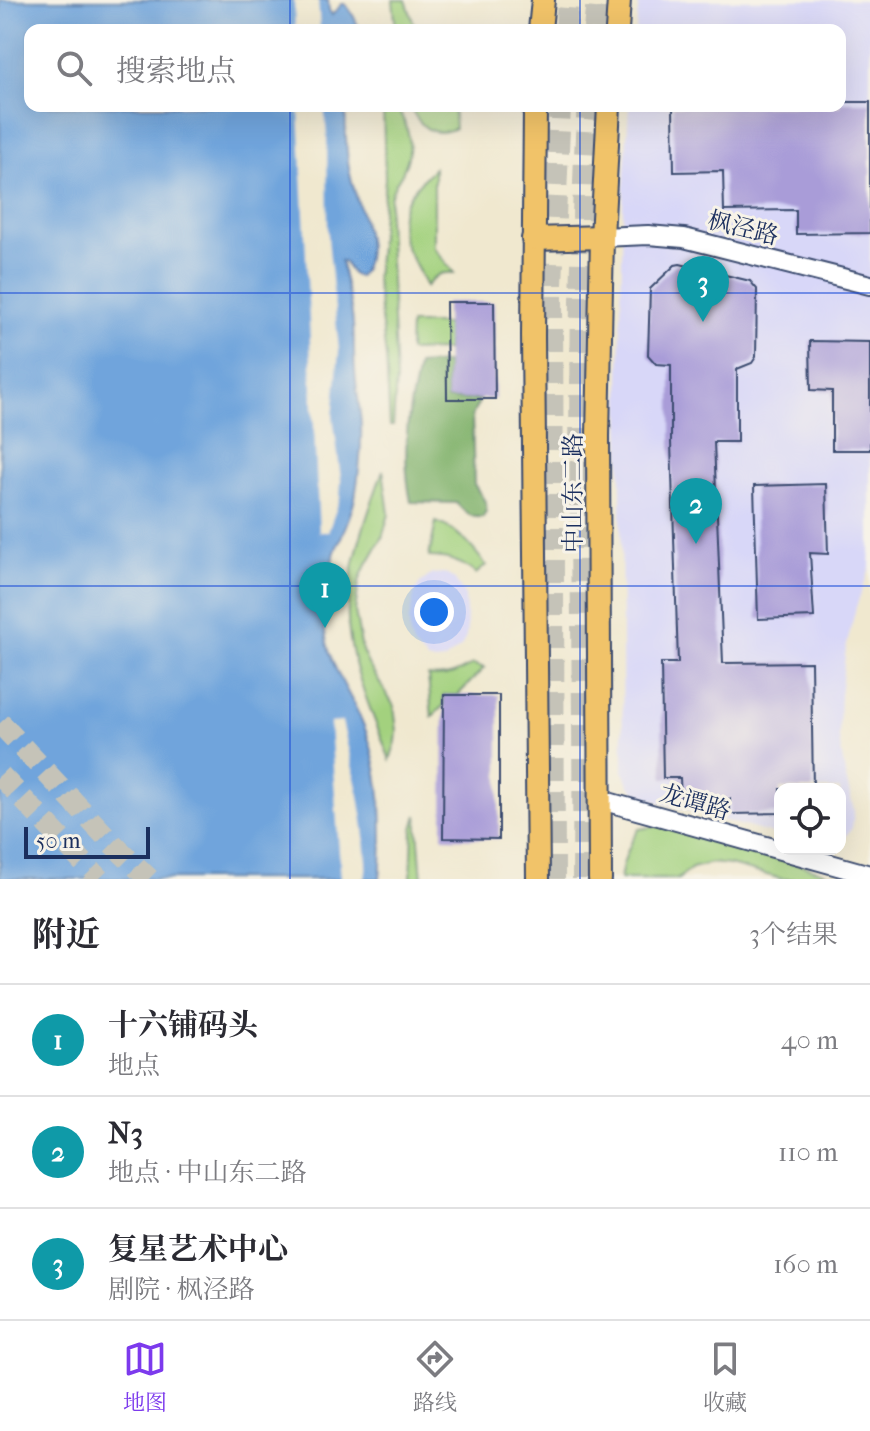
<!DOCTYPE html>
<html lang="zh">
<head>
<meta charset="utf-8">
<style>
  :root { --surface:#fff; --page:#f2f2f3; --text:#2b2b33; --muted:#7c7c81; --line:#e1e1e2; --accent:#7c3aed }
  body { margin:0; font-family:"IM FELL French Canon","Noto Serif SC",serif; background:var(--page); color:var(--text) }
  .controls { position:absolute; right:24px; bottom:24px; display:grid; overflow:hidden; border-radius:16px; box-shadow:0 8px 32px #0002 }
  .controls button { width:72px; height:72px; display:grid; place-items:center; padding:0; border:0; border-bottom:2px solid var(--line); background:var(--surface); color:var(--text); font:40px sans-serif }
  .scale { position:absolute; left:24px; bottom:20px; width:126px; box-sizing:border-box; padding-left:8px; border:4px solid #1b2f5e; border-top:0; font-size:22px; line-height:28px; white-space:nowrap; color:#1b2f5e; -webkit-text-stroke:6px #f7f3e8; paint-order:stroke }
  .you { position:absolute; left:434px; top:612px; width:28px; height:28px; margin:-20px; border:6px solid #fff; border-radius:50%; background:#1a73e8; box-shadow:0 0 0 12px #1a73e833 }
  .badge { display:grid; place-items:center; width:52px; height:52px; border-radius:50%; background:var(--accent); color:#fff; font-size:26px; font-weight:700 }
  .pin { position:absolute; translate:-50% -66px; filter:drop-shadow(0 2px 4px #0008) }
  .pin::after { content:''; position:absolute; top:42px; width:28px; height:24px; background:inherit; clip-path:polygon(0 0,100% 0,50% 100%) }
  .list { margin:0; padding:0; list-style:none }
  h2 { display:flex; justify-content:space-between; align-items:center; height:104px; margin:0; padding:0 32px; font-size:34px }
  h2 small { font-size:26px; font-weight:400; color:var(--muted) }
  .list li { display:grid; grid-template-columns:52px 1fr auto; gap:24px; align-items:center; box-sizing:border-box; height:112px; padding:0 32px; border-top:2px solid var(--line) }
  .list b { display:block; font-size:30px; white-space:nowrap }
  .list p { margin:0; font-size:26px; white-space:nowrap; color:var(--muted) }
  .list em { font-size:26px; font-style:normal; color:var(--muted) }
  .icon { flex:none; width:44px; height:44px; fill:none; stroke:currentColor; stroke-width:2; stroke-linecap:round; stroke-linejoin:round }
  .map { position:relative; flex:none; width:870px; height:879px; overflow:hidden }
  .search { position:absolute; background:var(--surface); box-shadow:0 8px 32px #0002; left:24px; right:24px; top:24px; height:88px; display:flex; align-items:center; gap:20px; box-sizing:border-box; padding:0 28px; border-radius:16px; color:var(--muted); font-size:30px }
  .sheet { height:440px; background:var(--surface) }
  nav { display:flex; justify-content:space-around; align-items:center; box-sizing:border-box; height:112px; border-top:2px solid var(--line); background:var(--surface); font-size:22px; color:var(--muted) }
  nav a { display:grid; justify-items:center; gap:4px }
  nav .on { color:var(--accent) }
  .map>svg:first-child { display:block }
</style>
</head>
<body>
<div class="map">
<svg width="870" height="879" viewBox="0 0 870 879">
  <rect width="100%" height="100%" fill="#f7f3e8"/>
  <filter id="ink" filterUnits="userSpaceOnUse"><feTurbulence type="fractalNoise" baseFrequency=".0125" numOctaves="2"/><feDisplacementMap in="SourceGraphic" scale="16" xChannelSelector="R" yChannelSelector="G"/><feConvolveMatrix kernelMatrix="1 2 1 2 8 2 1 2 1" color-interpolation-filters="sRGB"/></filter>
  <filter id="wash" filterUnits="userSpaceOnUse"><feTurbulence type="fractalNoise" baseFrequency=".006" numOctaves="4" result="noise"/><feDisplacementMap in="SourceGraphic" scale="32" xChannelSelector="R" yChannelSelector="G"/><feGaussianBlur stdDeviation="1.8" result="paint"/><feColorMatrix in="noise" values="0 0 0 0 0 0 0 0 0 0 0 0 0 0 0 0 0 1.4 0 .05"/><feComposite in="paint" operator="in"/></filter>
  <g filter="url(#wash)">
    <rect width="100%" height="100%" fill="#f0e8cf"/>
    <!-- built -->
    <g fill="#d8d7f8">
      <polygon points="639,0 870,0 870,568 856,607 846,648 840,695 839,739 845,774 854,811 852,828 840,843 840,789 780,789 780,836 641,797 630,786 623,771 620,377 623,202 629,106 840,106 840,30 636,30"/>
      <polygon points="444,573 454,579 465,596 467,626 466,637 461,647 445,660 436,662 427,660 414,647 410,636 409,620 414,595 419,584 432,574"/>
    </g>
    <!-- green -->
    <g fill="#a3d17e" stroke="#5f806e" stroke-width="2">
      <polygon points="393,0 406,0 416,30 396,30"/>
      <path d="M383,106H396C410,129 415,147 402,173C399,179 395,183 393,189C388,200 389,210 388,221L396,379L393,426H390L386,357L376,279L385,179Z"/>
      <path d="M409,106H453L455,128C432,139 420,126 409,106Z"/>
      <path d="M434,168V248L454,273C439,272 435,275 426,287C422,279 419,271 415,264C412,258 408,253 406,247C392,211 409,192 434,168Z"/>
      <polygon points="410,324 447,324 447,350 409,351"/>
      <path d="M383,470L389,514L382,538L363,571L359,582L355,611L362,651L368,664L394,706L397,731L396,742L390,760C373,714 345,657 348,607C350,560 368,514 383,470Z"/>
      <path d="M436,522C458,529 472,547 486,565L476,574C463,562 448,557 429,557Z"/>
      <path d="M473,664L484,668L458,695H444L443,706L432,717L428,676C446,679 458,673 473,664Z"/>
      <polygon points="417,815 422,879 411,879 413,829"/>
      <path d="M665,825L803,865L843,879H782L730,865L711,863L692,868L678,879H620C623,860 628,845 639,829Z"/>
    </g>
    <!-- forest -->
    <path fill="#82b36d" stroke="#4e7166" stroke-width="2" d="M447,363V399L480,400L472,416L474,484L486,503V511L483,517C470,519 465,512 456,503L411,502C405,473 405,443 409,414C411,397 416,381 418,365Z"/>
    <!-- water -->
    <path fill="#6fa4dc" stroke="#456a9d" stroke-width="2" d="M0,0H328L329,10L332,15L343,3C352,9 356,20 359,30H30V106H346C345,127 346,148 349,168C353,199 382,249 359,277L353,275L344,262L341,261C344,279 350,297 352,315C355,333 353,352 355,370C356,388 360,406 361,425C362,448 359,474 355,498C351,516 343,532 336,549C328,571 323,597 324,621C327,670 352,691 367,734C383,781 384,830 380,879H0Z"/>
    <!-- pier -->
    <g fill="#f0e8cf">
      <polygon points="294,0 318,0 320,30 295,30"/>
      <polygon points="299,106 324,106 327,136 328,238 339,351 333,416 341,480 340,498 328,532 319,532"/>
      <polygon points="342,722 359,796 364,828 367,862 365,879 341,879 330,723"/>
    </g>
    <g id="blocks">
      <!-- building -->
      <g fill="#a99cd8">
        <polygon points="840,102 870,102 870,233 796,234 796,210 724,211 723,171 674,172 673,106 840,106"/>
        <polygon points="680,264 750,281 757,289 756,357 752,363 737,369 737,442 714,442 723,663 811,662 813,789 780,789 780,813 730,814 730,799 681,800 680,778 663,778 661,663 678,663 671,442 671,365 656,364 648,355 650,289 675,265"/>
        <polygon points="446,302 494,302 495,399 447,399"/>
        <polygon points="810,341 870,342 870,450 832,450 832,391 811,390"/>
        <polygon points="826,484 828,554 810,553 814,617 758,619 754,486"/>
        <polygon points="444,695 499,695 499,839 443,838"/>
      </g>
    </g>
  </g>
  <g filter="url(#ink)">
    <use href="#blocks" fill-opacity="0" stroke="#3b4b6f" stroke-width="2"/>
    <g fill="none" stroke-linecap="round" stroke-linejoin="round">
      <!-- major-tunnel -->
      <g stroke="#c5c3b8" stroke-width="22" stroke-dasharray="22 11" stroke-linecap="butt">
        <polyline points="566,30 568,0"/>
        <polyline points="594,30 597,0"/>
        <polyline points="0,723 111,842 149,879"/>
        <polyline points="0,775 99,879"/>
        <polyline points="554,879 552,284 560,106"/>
        <path d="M583,879C585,686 578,493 581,301C583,236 583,171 588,106"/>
      </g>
      <defs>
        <g id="minor">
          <polyline points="602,237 648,235 684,238 870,285"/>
          <polyline points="601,800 870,875"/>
        </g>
        <g id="major">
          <polyline points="540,30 543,0"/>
          <polyline points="617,30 619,0"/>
          <polyline points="535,106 533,336 538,879"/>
          <polyline points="533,239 602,237"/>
          <polyline points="600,879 598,436 602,237 609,106"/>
        </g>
      </defs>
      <!-- minor casing -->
      <use href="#minor" stroke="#3b4b6f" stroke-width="22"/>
      <!-- major casing -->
      <use href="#major" stroke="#3b4b6f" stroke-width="26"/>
      <!-- minor -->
      <use href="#minor" stroke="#fff" stroke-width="18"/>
      <!-- major -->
      <use href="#major" stroke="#f1c369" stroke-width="22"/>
    </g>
  </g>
  <!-- grid -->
  <path fill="none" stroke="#1d4ed8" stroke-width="2" stroke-opacity="0.55" d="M290,0V30M580,0V30M290,106V879M580,106V879M0,293H870M0,586H870"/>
  <g text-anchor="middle" stroke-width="6" stroke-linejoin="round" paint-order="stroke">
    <!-- street labels -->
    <g font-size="24" fill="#1b2f5e" stroke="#f7f3e8">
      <text transform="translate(743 228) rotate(14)" y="8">枫泾路</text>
      <text transform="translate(573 493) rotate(-90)" y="8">中山东二路</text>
      <text transform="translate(695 802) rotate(16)" y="8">龙谭路</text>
    </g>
  </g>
</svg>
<div class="controls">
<button><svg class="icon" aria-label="locate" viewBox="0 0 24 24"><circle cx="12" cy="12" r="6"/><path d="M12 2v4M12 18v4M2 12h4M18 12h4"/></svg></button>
</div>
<div class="scale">50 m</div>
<div class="you"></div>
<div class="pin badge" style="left:325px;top:628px;background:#0f9aa8">1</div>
<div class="pin badge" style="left:696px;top:544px;background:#0f9aa8">2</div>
<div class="pin badge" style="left:703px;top:322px;background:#0f9aa8">3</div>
<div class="search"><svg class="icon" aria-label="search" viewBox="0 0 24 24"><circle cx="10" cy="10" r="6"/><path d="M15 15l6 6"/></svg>搜索地点</div>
</div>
<section class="sheet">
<h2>附近<small>3个结果</small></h2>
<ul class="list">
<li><span class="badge" style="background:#0f9aa8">1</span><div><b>十六铺码头</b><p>地点</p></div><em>40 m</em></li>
<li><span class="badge" style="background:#0f9aa8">2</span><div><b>N3</b><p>地点 · 中山东二路</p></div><em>110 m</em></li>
<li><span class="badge" style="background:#0f9aa8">3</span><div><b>复星艺术中心</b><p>剧院 · 枫泾路</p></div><em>160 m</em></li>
</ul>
</section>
<nav>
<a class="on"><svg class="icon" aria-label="map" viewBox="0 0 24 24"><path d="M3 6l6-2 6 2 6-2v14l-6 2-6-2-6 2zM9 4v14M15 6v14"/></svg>地图</a>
<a><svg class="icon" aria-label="directions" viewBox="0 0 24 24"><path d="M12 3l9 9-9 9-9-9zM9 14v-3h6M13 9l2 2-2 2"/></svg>路线</a>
<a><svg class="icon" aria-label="saved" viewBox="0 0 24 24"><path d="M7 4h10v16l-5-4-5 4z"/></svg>收藏</a>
</nav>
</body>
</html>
